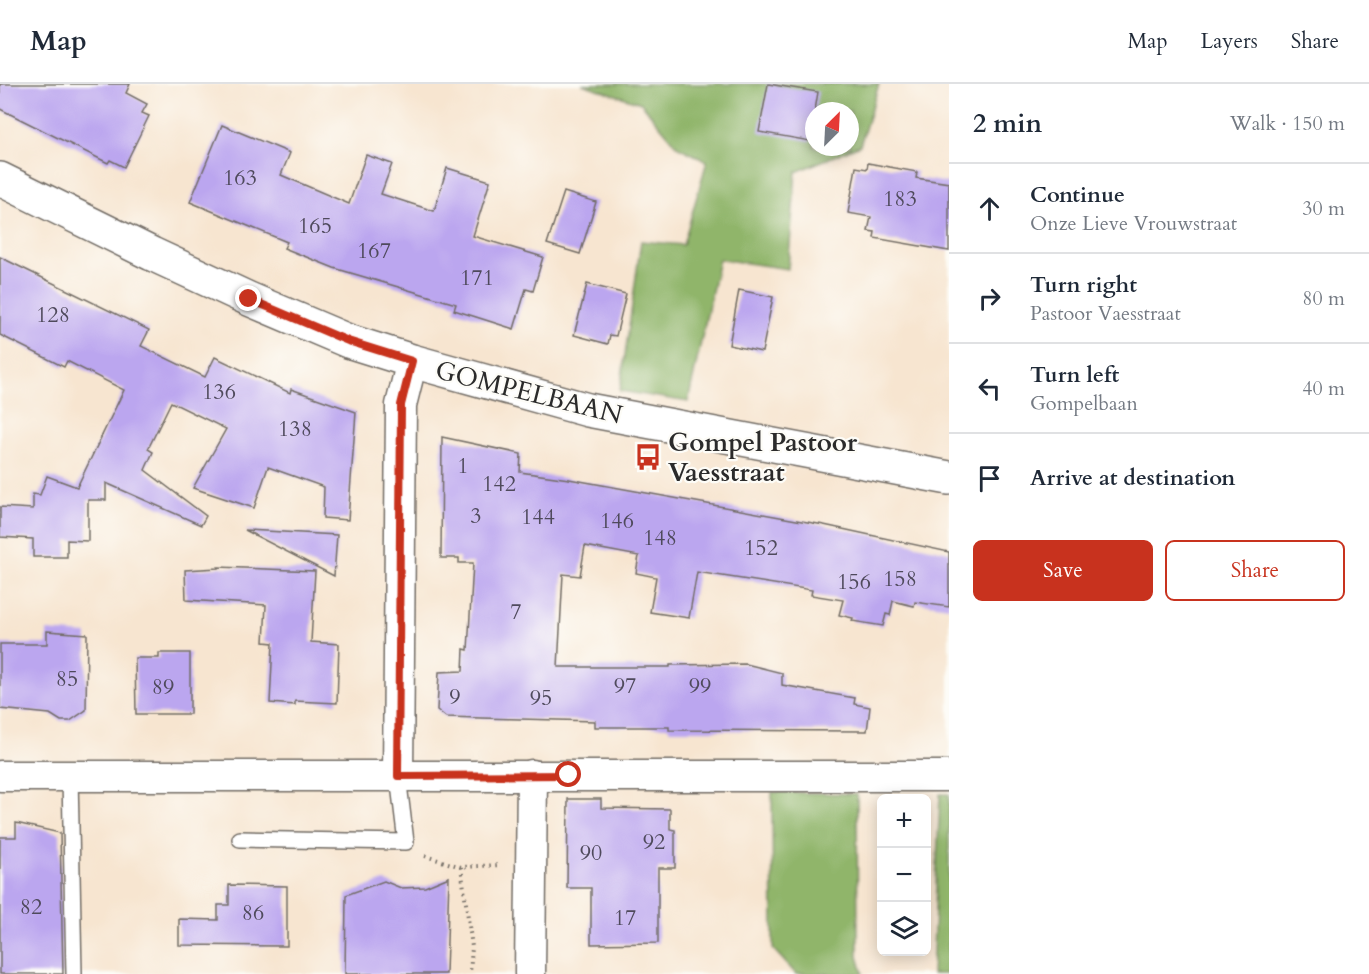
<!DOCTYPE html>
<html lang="en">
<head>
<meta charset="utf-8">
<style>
  :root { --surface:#fff; --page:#f6f6f7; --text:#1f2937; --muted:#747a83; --line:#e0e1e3; --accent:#c8321e }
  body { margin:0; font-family:Cardo,serif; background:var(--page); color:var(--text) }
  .controls { position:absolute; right:18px; bottom:18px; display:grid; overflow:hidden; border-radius:9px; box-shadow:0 3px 15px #0003 }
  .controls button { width:54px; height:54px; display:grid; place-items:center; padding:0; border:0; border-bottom:2px solid var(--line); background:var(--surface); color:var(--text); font:30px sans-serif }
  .compass { position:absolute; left:805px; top:18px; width:54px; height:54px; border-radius:50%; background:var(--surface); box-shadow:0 3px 15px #0003; rotate:24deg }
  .stop { position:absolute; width:18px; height:18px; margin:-14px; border:4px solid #c8321e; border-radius:50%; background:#fff }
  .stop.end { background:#c8321e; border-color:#fff; box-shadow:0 2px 6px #0008 }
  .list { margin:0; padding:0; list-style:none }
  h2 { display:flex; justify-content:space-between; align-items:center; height:78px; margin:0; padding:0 24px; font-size:26px }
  h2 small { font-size:20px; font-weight:400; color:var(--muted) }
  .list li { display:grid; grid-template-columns:39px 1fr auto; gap:18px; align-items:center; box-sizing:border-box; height:90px; padding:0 24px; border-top:2px solid var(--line) }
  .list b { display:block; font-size:22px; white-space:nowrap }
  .list p { margin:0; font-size:20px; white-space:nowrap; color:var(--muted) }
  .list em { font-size:20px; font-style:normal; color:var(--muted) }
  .actions { display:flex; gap:12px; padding:18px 24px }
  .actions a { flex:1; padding:14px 0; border:2px solid var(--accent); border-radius:9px; text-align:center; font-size:21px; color:var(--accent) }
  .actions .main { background:var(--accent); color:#fff }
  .icon { flex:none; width:33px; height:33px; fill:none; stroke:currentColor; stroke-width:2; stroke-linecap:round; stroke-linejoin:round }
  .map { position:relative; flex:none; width:949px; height:890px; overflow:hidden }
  header { display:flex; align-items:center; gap:36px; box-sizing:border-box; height:84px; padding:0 30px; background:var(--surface); border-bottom:2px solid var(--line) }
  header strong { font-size:28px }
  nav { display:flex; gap:33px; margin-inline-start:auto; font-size:21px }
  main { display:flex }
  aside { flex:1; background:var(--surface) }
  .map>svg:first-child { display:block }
</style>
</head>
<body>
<header>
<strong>Map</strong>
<nav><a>Map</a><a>Layers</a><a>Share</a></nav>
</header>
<main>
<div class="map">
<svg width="949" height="890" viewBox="0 0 949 890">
  <rect width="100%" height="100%" fill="#fdfcf7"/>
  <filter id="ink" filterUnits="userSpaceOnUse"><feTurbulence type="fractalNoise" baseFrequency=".0167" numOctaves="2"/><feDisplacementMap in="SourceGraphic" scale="12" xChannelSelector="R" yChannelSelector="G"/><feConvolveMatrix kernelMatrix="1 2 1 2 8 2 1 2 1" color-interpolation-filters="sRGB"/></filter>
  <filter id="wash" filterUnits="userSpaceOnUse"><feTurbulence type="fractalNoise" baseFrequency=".008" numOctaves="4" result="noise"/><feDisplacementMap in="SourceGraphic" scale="24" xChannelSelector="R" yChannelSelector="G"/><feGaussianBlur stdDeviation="1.35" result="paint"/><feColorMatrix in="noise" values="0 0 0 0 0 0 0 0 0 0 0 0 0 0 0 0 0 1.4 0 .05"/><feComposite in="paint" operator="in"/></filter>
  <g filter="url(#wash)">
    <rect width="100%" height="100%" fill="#f7e5d0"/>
    <!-- forest -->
    <g fill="#90b56a" stroke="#5e704a" stroke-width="1.5" fill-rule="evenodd">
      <path d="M582,0H879L860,61L796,88L788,185L719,175L688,318L620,307L641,157L683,161L707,77L678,63L641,19ZM814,27H850V63H814Z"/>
      <polygon points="772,708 857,710 858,872 863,890 796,890 773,865"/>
      <polygon points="940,710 949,710 949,890 932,890"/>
    </g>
    <g id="blocks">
      <!-- building -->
      <g fill="#bba6ef">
        <polygon points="0,0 130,0 126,9 147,20 142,29 149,32 124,83 110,76 108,79 0,25"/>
        <polygon points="768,0 818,8 810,57 759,48"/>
        <polygon points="222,41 290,69 281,91 349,120 366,71 392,80 381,110 434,127 447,84 490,97 473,152 543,173 533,207 526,205 514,245 454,226 456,220 334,184 284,164 287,158 190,118"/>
        <polygon points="868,79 917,88 916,94 949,99 949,167 874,154 875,148 868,147 871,133 848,129 856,83 867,85"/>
        <polygon points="564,108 596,118 580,170 547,160"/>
        <polygon points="0,173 149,246 141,262 205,293 215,273 290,309 291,305 356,328 348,436 323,434 324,403 268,383 254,424 193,404 226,345 171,318 148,365 153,368 145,386 206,432 201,441 106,399 106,416 88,416 88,457 67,456 67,473 33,473 33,455 0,453 0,423 33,425 33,410 40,411 47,392 77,403 124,306 67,277 64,283 0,251"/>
        <polygon points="587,200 626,210 616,252 610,251 608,260 574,251"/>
        <polygon points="739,206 773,213 762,268 729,261"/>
        <polygon points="442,353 521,370 520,388 569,395 824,441 949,468 949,523 915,518 914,522 893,517 890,531 886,530 883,542 852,537 853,534 839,531 843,516 811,511 812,506 697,488 689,534 650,528 656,493 636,489 639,472 585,462 580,492 563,490 558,583 670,583 670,581 746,580 782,589 782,601 855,614 854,620 870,623 867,647 669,646 669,643 595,643 595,637 446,633 437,626 439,588 463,587 464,565 468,566 473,479 459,479 459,474 441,474"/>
        <polygon points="245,446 337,451 334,492"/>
        <polygon points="218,483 315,487 311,558 339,560 337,619 295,617 295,621 270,619 273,559 264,558 266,521 186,516 185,486 218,484"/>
        <polygon points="47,547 87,550 86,626 70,637 61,637 50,630 0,625 0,560 47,560"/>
        <polygon points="159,569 190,569 190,630 136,630 135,574 159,574"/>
        <polygon points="568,715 601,715 601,724 670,725 670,745 675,746 675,784 658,784 658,859 591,860 591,804 567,804"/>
        <polygon points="16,739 60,749 63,890 0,890 0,753 16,753"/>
        <polygon points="449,793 446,890 345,890 346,811 384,797 401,804 425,803"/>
        <polygon points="229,801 287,802 287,862 179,861 179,835 218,836 218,821 229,821"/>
      </g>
    </g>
  </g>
  <g filter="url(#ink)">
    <use href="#blocks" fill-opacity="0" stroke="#726c65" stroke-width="1.5"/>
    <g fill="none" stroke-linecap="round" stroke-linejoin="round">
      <defs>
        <g id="lane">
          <polyline points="70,692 74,890"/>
          <polyline points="240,755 406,758 398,692"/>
        </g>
        <g id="street">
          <polyline points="0,692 949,692"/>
          <polyline points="398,692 401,321 412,277"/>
          <polyline points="530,890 532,691"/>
        </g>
        <polyline id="secondary" points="0,95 152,170 249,215 348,257 412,277 588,326 949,394"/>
      </defs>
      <!-- lane casing -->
      <use href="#lane" stroke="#726c65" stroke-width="18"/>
      <!-- street casing -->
      <use href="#street" stroke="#726c65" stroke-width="33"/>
      <!-- secondary casing -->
      <use href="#secondary" stroke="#726c65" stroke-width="36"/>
      <!-- path -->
      <g stroke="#726c65" stroke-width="4" stroke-dasharray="1.5 4.5" stroke-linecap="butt">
        <polyline points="425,772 461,783 500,781"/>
        <polyline points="461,783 472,863 470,890"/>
      </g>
      <!-- lane -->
      <use href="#lane" stroke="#fff" stroke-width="15"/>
      <!-- street -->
      <use href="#street" stroke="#fff" stroke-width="30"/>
      <!-- secondary -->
      <use href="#secondary" stroke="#fff" stroke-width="33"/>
    </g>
  </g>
  <g fill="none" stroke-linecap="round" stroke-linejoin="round" filter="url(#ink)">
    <!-- route -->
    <polyline stroke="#c8321e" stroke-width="8" points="249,215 348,257 412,277 401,321 398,692 569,691"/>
  </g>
  <!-- icons -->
  <defs>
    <symbol id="bus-bare" viewBox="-9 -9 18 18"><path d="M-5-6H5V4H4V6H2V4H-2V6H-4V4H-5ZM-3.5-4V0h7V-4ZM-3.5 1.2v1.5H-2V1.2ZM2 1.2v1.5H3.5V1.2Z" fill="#c8321e" stroke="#fdfcf7" stroke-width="2.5" paint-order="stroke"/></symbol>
  </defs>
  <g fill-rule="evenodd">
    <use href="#bus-bare" x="629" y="354" width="38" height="38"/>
  </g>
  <g text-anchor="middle" stroke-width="4.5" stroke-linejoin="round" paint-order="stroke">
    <!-- number labels -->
    <g font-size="22" fill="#4f4a5c">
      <text x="240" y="101">163</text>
      <text x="900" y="122">183</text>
      <text x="315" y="149">165</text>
      <text x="374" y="174">167</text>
      <text x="477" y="201">171</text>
      <text x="53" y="238">128</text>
      <text x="219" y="315">136</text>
      <text x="295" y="352">138</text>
      <text x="463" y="389">1</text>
      <text x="499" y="407">142</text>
      <text x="476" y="439">3</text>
      <text x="538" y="440">144</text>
      <text x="617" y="444">146</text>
      <text x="660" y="461">148</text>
      <text x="761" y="471">152</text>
      <text x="900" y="502">158</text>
      <text x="854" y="505">156</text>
      <text x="516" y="535">7</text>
      <text x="67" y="602">85</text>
      <text x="625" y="609">97</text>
      <text x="700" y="609">99</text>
      <text x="163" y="610">89</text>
      <text x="455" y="620">9</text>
      <text x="541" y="621">95</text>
      <text x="654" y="765">92</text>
      <text x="591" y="776">90</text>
      <text x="31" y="830">82</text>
      <text x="253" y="836">86</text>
      <text x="625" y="841">17</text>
    </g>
    <!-- street labels -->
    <g font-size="26" fill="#2b2b2b" stroke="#fdfcf7">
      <text transform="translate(529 308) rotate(14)" y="9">GOMPELBAAN</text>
    </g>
    <!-- poi labels -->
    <g font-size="26" font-weight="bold" fill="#2b2b2b" stroke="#fdfcf7" text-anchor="start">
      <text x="668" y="367">Gompel Pastoor<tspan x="668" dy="30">Vaesstraat</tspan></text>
    </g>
  </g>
</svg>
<div class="controls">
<button>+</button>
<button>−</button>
<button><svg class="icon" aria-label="layers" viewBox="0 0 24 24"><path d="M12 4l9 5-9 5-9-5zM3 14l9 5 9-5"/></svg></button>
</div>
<svg class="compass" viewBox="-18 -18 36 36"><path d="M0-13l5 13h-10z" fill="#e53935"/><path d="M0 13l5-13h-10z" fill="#747a83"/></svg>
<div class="stop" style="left:569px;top:691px"></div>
<div class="stop end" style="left:249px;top:215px"></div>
</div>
<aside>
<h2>2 min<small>Walk · 150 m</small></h2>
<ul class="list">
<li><svg class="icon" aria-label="ahead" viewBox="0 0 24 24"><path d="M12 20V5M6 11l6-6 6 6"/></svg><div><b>Continue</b><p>Onze Lieve Vrouwstraat</p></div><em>30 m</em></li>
<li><svg class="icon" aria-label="right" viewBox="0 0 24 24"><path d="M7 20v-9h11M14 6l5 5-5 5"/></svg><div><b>Turn right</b><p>Pastoor Vaesstraat</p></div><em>80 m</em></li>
<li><svg class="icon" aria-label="left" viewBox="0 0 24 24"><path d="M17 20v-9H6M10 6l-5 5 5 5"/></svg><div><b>Turn left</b><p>Gompelbaan</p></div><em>40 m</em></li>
<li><svg class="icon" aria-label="arrive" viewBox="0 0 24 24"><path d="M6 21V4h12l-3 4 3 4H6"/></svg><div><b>Arrive at destination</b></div></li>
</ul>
<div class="actions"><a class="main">Save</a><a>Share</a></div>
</aside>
</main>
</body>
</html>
